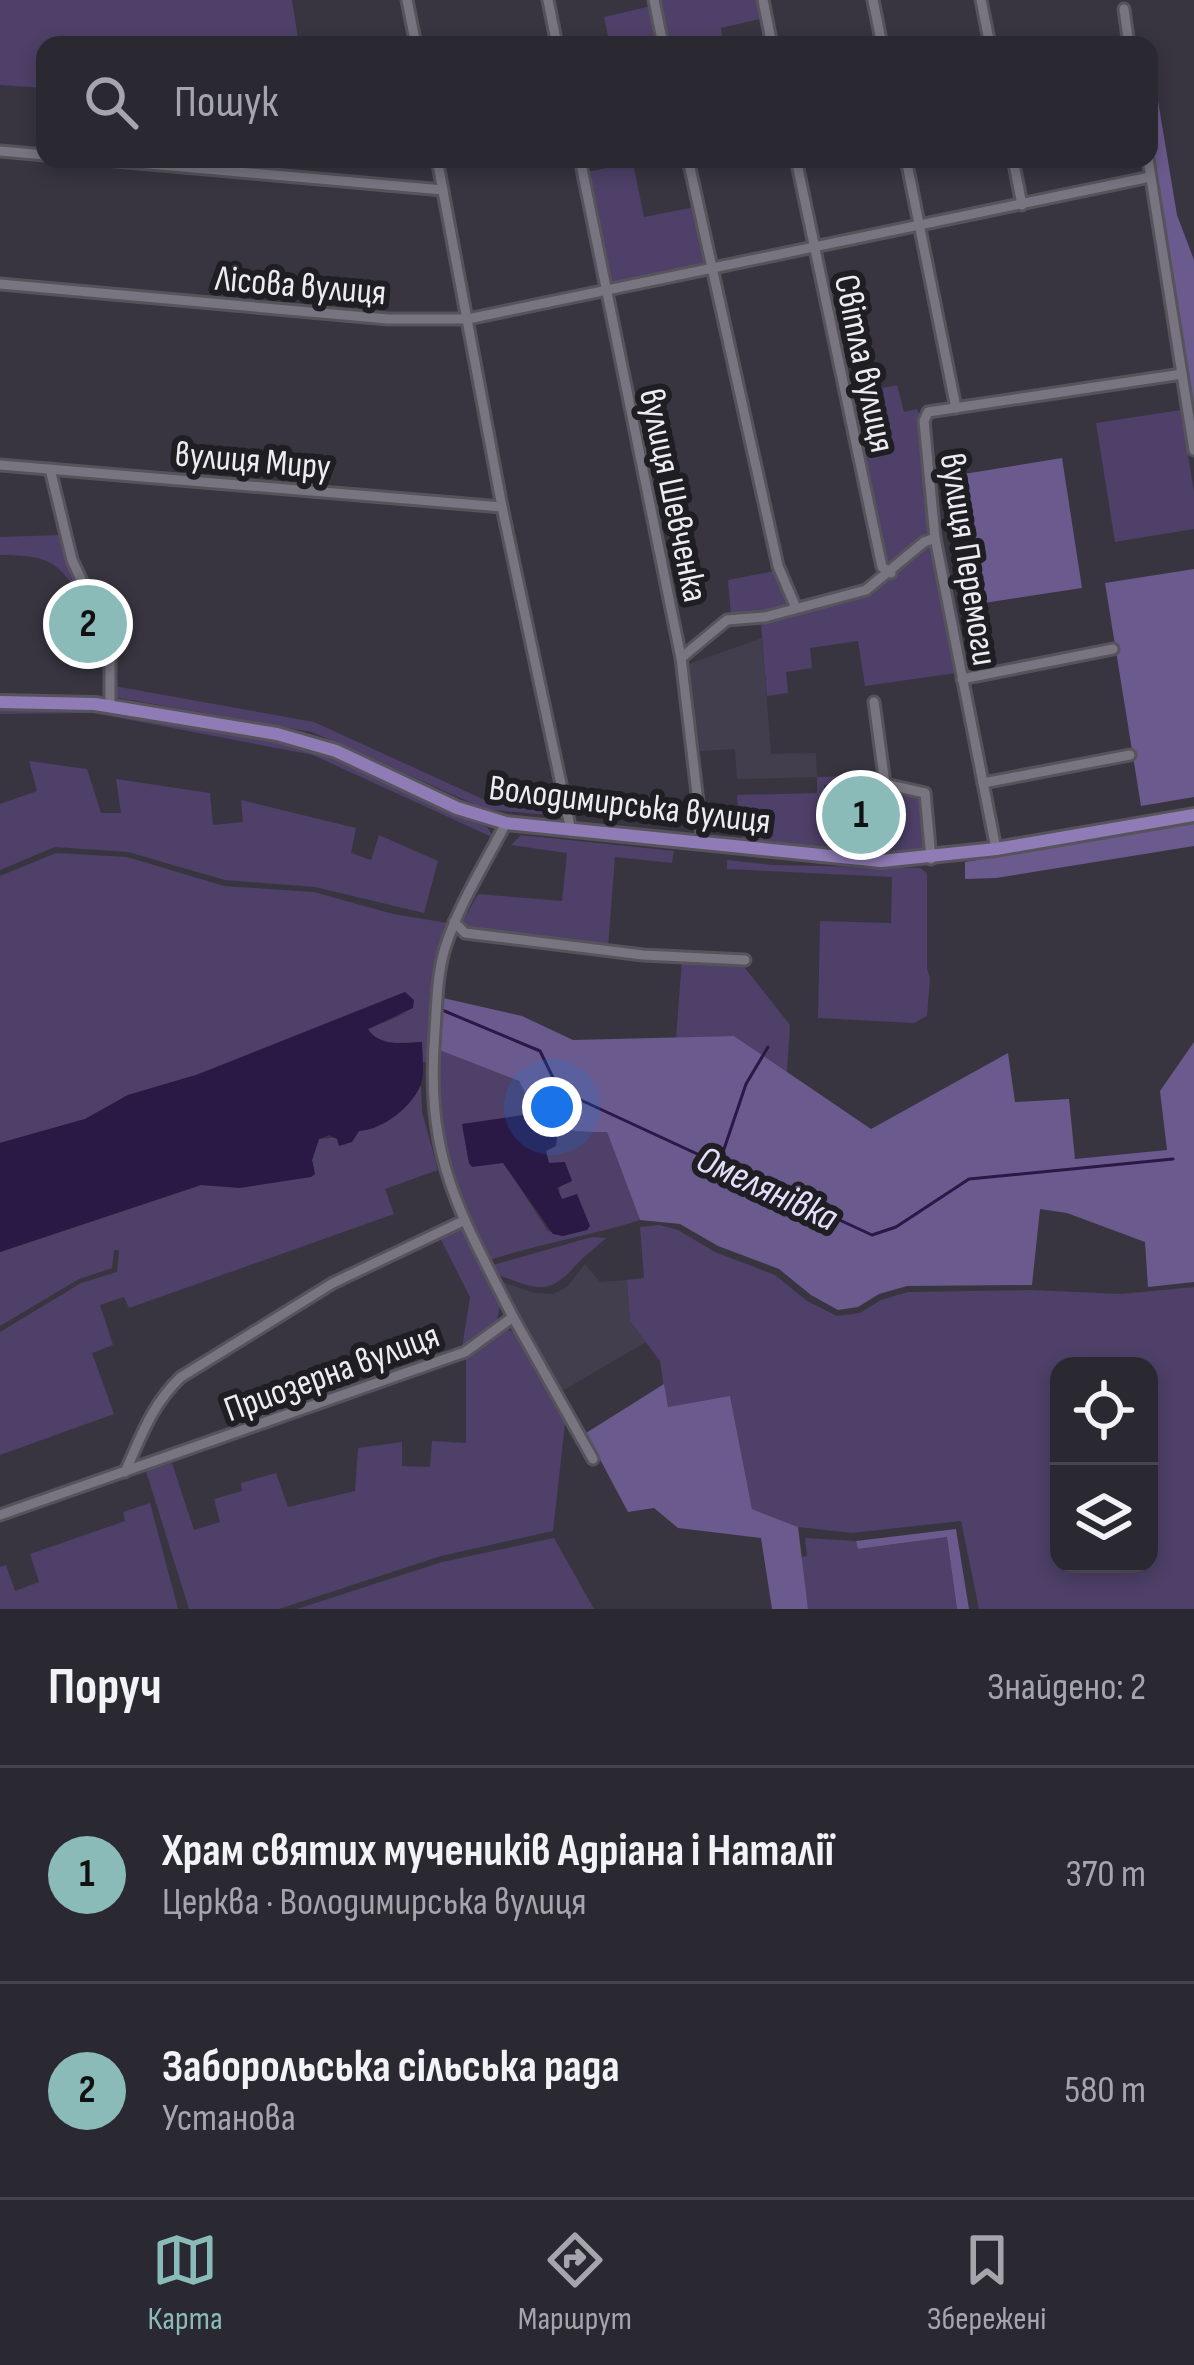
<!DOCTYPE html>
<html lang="uk">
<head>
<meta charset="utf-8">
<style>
  :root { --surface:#2a2830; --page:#323038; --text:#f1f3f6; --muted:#a5a6ab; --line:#46444c; --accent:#8bbbb9 }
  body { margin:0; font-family:"Sofia Sans Condensed",sans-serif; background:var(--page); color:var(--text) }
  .controls { position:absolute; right:36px; bottom:36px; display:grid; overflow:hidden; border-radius:24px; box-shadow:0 6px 18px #0003 }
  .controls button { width:108px; height:108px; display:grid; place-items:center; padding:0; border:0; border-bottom:3px solid var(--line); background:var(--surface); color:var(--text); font:60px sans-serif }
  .you { position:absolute; left:552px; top:1107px; width:42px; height:42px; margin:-30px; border:9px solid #fff; border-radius:50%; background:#1a73e8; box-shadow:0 0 0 18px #1a73e833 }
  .badge { display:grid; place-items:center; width:78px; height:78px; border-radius:50%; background:var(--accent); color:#111; font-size:39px; font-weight:700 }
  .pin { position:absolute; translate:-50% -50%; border:6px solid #fff; box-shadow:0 3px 12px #0006 }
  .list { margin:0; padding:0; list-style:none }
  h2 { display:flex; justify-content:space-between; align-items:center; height:156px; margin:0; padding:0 48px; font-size:51px }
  h2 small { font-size:39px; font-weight:400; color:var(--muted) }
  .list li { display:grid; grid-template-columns:78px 1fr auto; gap:36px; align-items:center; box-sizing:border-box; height:216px; padding:0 48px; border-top:3px solid var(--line) }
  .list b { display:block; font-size:45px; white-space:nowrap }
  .list p { margin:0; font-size:39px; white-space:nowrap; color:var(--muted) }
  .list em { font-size:39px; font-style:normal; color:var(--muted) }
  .icon { flex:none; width:66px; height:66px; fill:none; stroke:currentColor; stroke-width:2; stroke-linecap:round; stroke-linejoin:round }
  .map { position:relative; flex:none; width:1194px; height:1609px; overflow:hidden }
  .search { position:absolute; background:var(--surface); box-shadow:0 6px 18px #0003; left:36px; right:36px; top:36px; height:132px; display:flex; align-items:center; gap:30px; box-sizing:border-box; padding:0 42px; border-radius:24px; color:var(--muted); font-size:45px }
  .sheet { height:588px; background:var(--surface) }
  nav { display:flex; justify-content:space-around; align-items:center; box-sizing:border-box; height:168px; border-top:3px solid var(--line); background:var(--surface); font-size:33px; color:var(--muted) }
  nav a { display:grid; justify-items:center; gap:6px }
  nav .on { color:var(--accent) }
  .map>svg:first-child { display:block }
</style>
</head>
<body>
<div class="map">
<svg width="1194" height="1609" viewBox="0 0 1194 1609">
  <rect width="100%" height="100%" fill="#383540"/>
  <!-- built -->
  <g fill="#433e4e">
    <polygon points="762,638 771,754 816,753 817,777 737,779 735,749 700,751 689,664"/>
    <polygon points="585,1264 600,1282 627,1280 630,1321 646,1342 562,1391 502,1282 534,1293 553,1294 567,1287"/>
  </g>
  <!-- green -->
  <g fill="#4e4068" fill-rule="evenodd">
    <polygon points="0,0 292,0 299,45 45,45 45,88 0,85"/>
    <polygon points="658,0 760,0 764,18 721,28 724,45 667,45"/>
    <polygon points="651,6 660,45 610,45 604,17"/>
    <polygon points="633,163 644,217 695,207 707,265 609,286 586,172"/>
    <polygon points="897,385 904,412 917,409 921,418 929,530 891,569 885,565 849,395"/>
    <polygon points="1181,410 1194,493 1194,529 1115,542 1096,423"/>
    <path d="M60,535L89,600L83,599C56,559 48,556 0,555V537Z"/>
    <polygon points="924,548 932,548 956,673 865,686 858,641 810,648 812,668 786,672 788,693 767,696 761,625 868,594 883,585"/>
    <polygon points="775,571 790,605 764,613 731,616 728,580"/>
    <polygon points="114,686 314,722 487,801 525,807 558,797 558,816 485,809 312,732 114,697"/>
    <polygon points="0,705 95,707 319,749 487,827 494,838 313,755 94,713 0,714"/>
    <polygon points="29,761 87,769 101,813 121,813 116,779 210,793 213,825 243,822 241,800 356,828 351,853 371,860 379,835 438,861 424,913 315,887 225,880 128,852 55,847 0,870 0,804 37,791"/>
    <path d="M881,775L882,786L889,791L922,795L927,852L831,851L742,839L743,831L772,832L773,810L738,807L737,795L817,793V777ZM878,783L880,832L825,834L824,785Z"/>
    <polygon points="521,835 674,851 672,863 615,857 608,947 467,931 461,925 478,894 562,901 567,853 511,845"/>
    <polygon points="56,853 127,857 224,886 314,892 393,914 448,923 434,978 428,1062 421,1062 422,1042 390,1043 372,1036 368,1029 406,1013 128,1095 85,1119 0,1143 0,876"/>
    <polygon points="727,860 772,865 920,868 927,873 927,969 930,978 927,1016 914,1023 818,1018 820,921 891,923 892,877 727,869"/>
    <polygon points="682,960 741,963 790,1025 787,1072 734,1036 676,1038"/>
    <path d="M439,1050L519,1081L535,1114L607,1132L640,1220C591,1236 540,1243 490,1260C467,1216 441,1167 438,1117C436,1095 438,1072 439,1050ZM532,1121L552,1131L546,1151L549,1163L557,1164L563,1236L548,1231L503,1162L472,1166L469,1163L462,1124Z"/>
    <polygon points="421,1086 422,1112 438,1170 385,1189 394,1214 129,1308 124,1297 100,1305 113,1345 92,1353 114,1414 0,1455 0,1332 81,1283 117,1272 119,1250 114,1250 112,1268 79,1279 0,1326 0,1252 201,1185 240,1187 315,1174 312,1160 319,1139 353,1136"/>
    <path d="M659,1225L678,1230L715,1252L775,1275L807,1301L837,1316L860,1313L881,1300L908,1292L1032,1290L1121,1294L1194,1287V1609H979L961,1521L852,1533L798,1527L752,1509L730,1397L667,1407L660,1361L630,1321L627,1280L644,1278L640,1227ZM1059,1366H1149V1564H1059Z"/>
    <polygon points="460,1226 500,1303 497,1322 462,1348 470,1297 439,1236"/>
    <path d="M592,1237L606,1238C597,1247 585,1255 576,1265C547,1298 536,1288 498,1275L493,1265Z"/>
    <polygon points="502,1328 514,1332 565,1424 553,1531 441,1556 279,1609 189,1609 146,1471 172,1463 194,1530 220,1522 214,1499 242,1491 241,1483 276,1473 288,1507 355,1491 358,1448 402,1442 402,1466 430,1467 432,1441 466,1443 466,1358"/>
    <polygon points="150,1503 178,1609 0,1609 0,1567 6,1565 15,1591 39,1582 30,1554 125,1521 123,1512"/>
    <polygon points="947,1537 957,1609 808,1609 801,1557 807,1556 805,1538 856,1541 858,1549"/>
    <polygon points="554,1538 594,1609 297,1609 442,1562"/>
  </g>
  <!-- forest -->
  <g fill="#6b5a8d">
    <polygon points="1149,47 1177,215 1194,260 1194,416 1149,134"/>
    <polygon points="1062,458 1082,588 984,603 964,474"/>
    <polygon points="1194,569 1194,797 1141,806 1105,583"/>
    <polygon points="1194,823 1194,846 996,878 965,879 965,862"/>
    <path d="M443,998L522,1016L573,1040L734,1036L871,1129L1008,1053L1015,1102L1069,1099L1075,1159L1167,1150L1160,1091L1194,1042V1282L1148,1287L1145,1242L1067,1213L1040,1209L1032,1285L907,1286L879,1294L858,1307L838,1310L811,1295L779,1269L718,1246L680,1224L640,1220L607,1132C555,1132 542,1129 519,1081L439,1050Z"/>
    <polygon points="664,1384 668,1407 730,1396 752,1509 798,1527 808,1609 772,1609 761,1538 678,1528 654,1508 628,1512 586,1433"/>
    <polygon points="956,1529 969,1609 957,1609 947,1537 858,1549 856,1541"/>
  </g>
  <!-- water -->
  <g fill="#2a1845">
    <path d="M405,992L414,1000L413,1008L368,1029C379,1047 403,1043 422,1042C422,1054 425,1073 421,1084C413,1106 383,1130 359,1131L352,1142L339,1146L337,1139L329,1135L319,1139L312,1160L315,1174L311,1177L240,1188L201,1185L0,1252V1143L85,1119L128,1095L196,1075Z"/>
    <polygon points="523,1115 552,1131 557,1138 556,1146 546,1151 549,1163 565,1162 572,1181 557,1188 562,1199 577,1194 590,1226 587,1230 563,1236 553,1234 503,1163 472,1167 469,1163 462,1124"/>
  </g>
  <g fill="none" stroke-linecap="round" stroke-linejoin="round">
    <!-- stream -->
    <g stroke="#2a1845" stroke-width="3">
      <polyline points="442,1010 540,1051 559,1090 872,1235 896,1227 969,1179 1173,1159"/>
      <polyline points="720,1161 746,1084 768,1047"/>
    </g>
    <defs>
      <g id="minor">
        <polyline points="407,0 416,45"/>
        <polyline points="548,0 557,45"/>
        <polyline points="654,0 663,45"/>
        <polyline points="763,0 772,45"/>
        <polyline points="873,0 882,45"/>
        <polyline points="981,0 990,45"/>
        <polyline points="1124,9 1129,45"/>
        <polyline points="0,151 45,155"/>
        <polyline points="93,159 443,190"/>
        <polyline points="437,159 502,507 571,831"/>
        <polyline points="580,159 681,658 703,844"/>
        <polyline points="688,159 778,566 796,608"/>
        <polyline points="796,159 882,567 891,573"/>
        <polyline points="906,159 956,408"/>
        <polyline points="1013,159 1022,205"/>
        <polyline points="1148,159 1194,450"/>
        <polyline points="0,284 388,319 468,319 1150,177"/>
        <polyline points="0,465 502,507"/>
        <polyline points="50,469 72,560 110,642 110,706"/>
        <polyline points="681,658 727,620 765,617 866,590 924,542 935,538"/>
        <polyline points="962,679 1113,649"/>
        <polyline points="874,702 885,784 925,793 931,859"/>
        <polyline points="983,783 1130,755"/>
        <polyline points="996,849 935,538 924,421 928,412 1182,374"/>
        <polyline points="454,922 465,933 643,955 745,960"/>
        <polyline points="513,1317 593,1459"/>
        <path d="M125,1472C141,1437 152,1404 181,1377L333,1283L463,1221"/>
        <path d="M0,1515L465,1352L513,1317C457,1207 425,1158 435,1030C437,1002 437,974 445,948C459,904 485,864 506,823"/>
      </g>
      <polyline id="major" points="0,702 95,704 277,734 336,751 457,808 506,823 881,861 996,849 1194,815"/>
    </defs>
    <!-- minor casing -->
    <use href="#minor" stroke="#56535b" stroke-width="15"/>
    <!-- major casing -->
    <use href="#major" stroke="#56535b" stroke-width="18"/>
    <!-- minor -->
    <use href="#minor" stroke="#787581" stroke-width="9"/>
    <!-- major -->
    <use href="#major" stroke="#8f7cb6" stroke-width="12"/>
  </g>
  <g text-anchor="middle" stroke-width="12" stroke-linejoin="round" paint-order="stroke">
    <!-- street labels -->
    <g font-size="36" fill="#eeecf3" stroke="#1f1e22">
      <text transform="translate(301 284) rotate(5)" y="13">Лісова вулиця</text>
      <text transform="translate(866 363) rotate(78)" y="13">Світла вулиця</text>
      <text transform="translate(253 459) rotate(5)" y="13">вулиця Миру</text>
      <text transform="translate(675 495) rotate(78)" y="13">вулиця Шевченка</text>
      <text transform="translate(970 559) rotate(81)" y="13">вулиця Перемоги</text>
      <text transform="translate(630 803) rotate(7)" y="13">Володимирська вулиця</text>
      <text transform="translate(331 1371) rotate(-20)" y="13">Приозерна вулиця</text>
    </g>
    <!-- water labels -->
    <g font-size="39" font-style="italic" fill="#e7defe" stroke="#1f1e22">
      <text transform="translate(768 1187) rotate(25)" y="14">Омелянівка</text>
    </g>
  </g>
</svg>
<div class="controls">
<button><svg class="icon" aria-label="locate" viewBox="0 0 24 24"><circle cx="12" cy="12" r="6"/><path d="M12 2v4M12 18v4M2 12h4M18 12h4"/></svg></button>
<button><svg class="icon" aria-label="layers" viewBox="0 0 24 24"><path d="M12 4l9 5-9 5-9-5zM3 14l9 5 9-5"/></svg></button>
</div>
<div class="you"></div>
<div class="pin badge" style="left:861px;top:815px">1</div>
<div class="pin badge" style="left:88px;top:624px">2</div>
<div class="search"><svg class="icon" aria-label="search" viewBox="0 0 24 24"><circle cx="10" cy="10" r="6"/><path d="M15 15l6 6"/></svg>Пошук</div>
</div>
<section class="sheet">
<h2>Поруч<small>Знайдено: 2</small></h2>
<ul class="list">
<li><span class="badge">1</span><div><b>Храм святих мучеників Адріана і Наталії</b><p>Церква · Володимирська вулиця</p></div><em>370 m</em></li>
<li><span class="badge">2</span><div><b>Заборольська сільська рада</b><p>Установа</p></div><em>580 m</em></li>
</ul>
</section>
<nav>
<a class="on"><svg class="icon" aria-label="map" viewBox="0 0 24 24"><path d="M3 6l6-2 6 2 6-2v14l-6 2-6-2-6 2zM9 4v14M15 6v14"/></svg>Карта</a>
<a><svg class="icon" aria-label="directions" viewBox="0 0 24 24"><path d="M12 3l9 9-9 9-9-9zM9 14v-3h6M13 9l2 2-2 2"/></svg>Маршрут</a>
<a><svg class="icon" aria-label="saved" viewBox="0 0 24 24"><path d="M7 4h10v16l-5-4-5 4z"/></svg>Збережені</a>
</nav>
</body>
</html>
